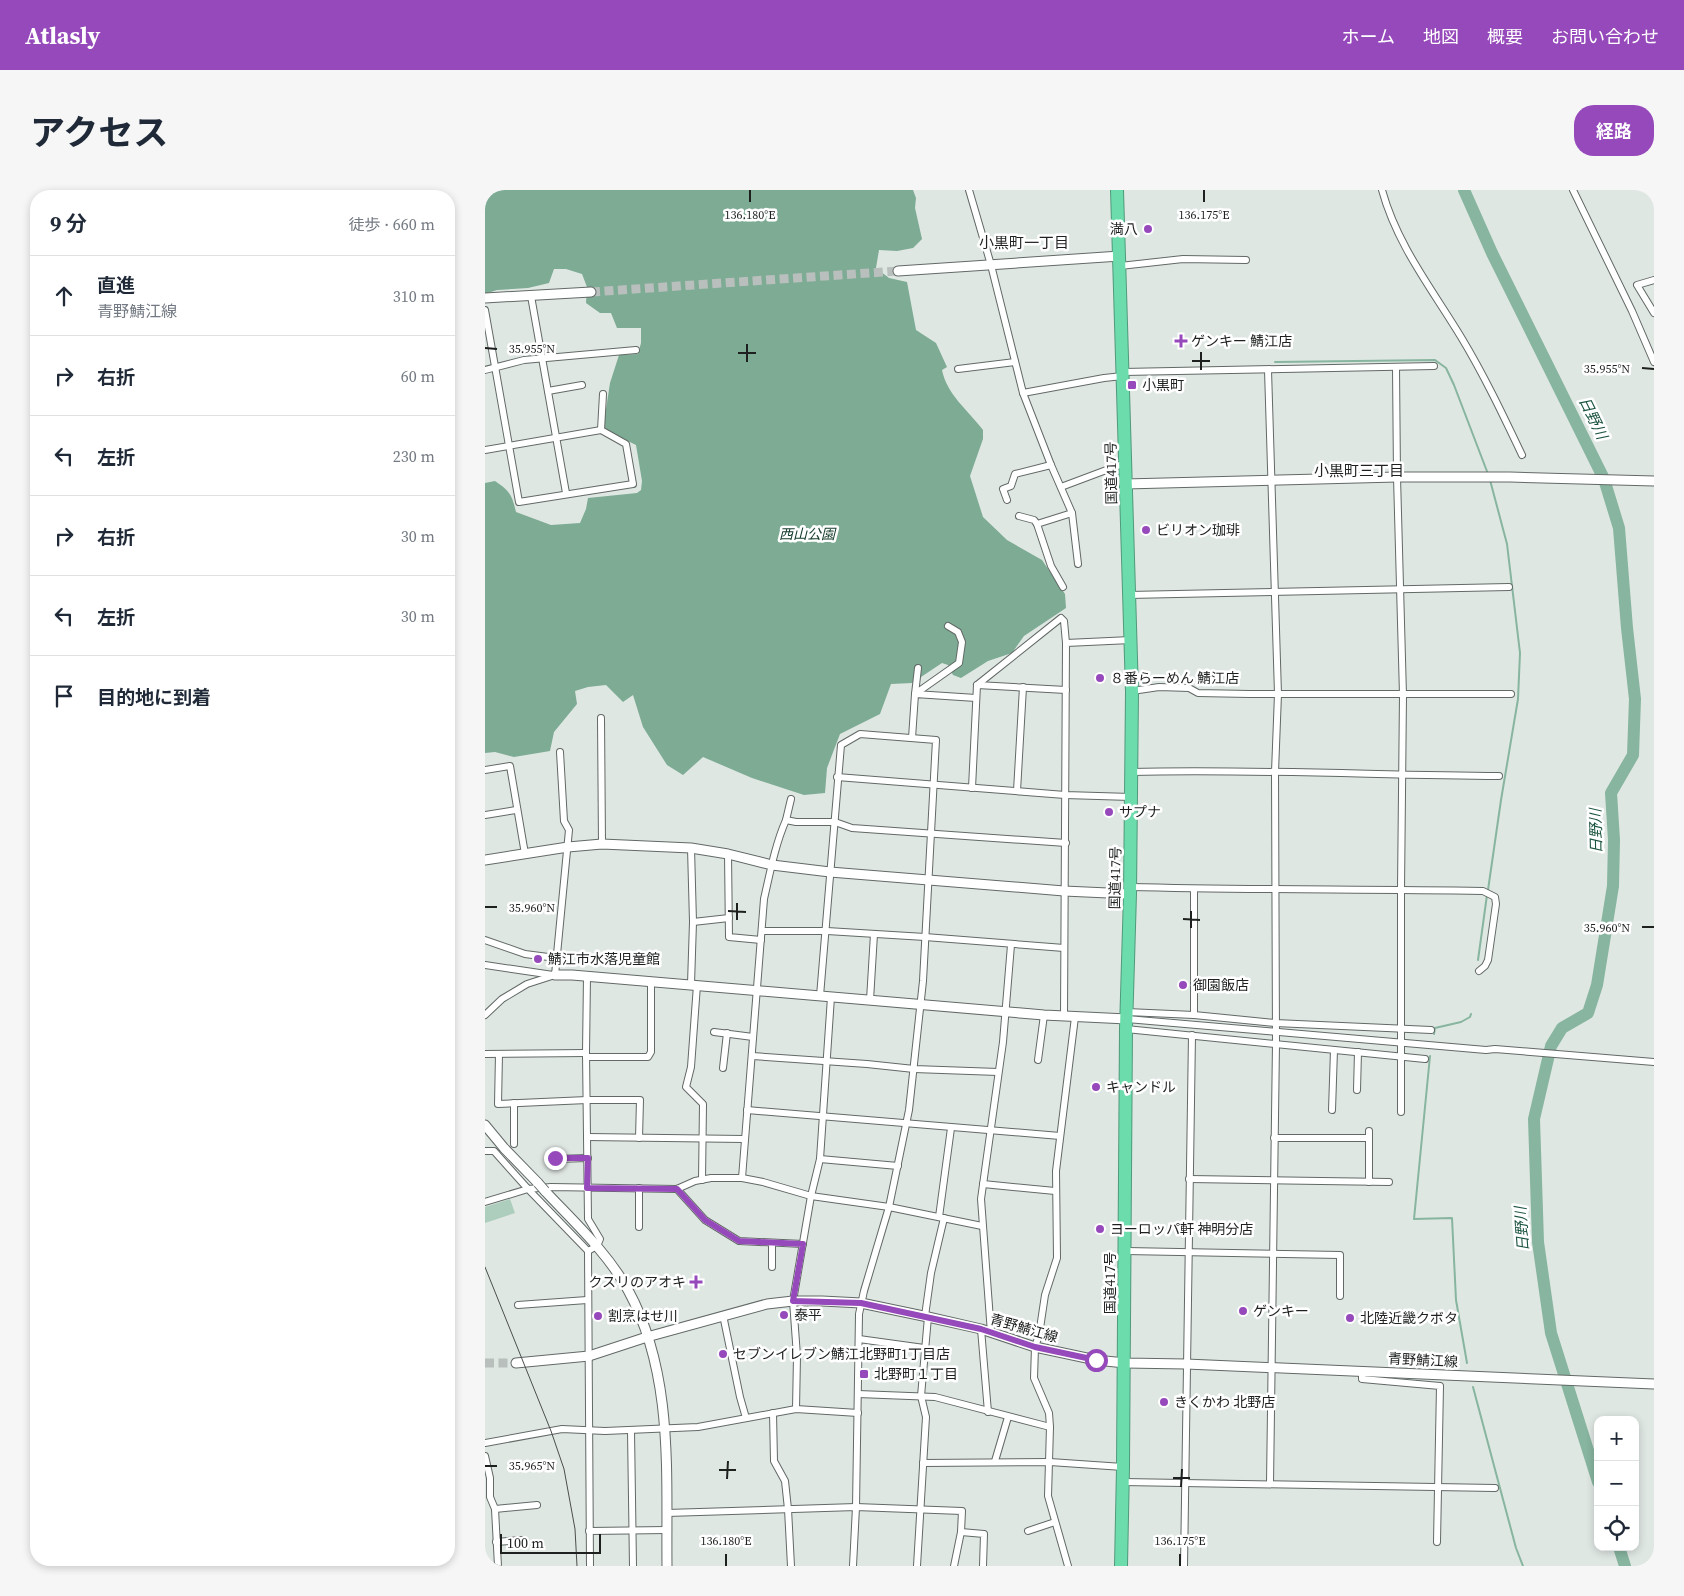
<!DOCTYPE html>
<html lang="ja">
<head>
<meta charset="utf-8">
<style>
  :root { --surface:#fff; --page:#f6f6f7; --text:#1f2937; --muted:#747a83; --line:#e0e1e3; --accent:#9649ba }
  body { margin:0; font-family:"Source Serif 4","Noto Sans JP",serif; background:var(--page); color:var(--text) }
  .controls { position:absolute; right:15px; bottom:15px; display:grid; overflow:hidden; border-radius:10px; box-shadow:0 2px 8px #0003 }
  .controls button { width:45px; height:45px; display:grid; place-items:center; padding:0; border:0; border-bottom:1px solid var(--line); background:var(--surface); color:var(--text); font:25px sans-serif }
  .scale { position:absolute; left:15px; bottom:12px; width:101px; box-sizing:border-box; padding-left:5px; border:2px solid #1d201f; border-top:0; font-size:14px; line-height:18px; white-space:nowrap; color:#1d201f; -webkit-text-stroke:4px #fff; paint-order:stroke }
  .stop { position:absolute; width:15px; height:15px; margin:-11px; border:4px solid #9649ba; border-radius:50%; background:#fff }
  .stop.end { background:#9649ba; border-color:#fff; box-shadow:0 1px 5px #0008 }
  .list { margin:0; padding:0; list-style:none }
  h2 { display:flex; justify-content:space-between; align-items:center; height:65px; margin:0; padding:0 20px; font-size:21px }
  h2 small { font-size:16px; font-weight:400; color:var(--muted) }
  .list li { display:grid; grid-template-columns:32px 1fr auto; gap:15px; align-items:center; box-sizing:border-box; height:80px; padding:0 20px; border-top:1px solid var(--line) }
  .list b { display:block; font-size:19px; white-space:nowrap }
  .list p { margin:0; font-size:16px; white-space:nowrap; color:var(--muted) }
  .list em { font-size:16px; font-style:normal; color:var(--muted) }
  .icon { flex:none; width:28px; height:28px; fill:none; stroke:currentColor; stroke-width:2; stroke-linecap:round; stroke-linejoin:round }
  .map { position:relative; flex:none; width:1169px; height:1376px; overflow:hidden; border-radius:20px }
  header { display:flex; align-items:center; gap:30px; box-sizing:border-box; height:70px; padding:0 25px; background:var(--accent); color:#fff }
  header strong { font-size:24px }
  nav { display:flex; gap:28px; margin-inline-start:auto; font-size:18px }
  .intro { display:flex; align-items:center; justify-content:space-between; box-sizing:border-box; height:120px; padding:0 30px }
  h1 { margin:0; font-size:35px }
  .button { padding:12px 22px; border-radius:20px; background:var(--accent); color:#fff; font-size:18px; font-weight:700 }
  main { display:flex; gap:30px; padding:0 30px }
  aside { flex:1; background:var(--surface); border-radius:20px; box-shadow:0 2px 8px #0003 }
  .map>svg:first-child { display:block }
</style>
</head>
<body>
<header>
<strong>Atlasly</strong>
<nav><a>ホーム</a><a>地図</a><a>概要</a><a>お問い合わせ</a></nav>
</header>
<div class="intro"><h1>アクセス</h1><a class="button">経路</a></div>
<main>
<aside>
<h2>9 分<small>徒歩 · 660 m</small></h2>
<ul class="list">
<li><svg class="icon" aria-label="ahead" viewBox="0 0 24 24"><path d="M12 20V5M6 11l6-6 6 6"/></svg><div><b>直進</b><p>青野鯖江線</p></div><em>310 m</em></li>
<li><svg class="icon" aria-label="right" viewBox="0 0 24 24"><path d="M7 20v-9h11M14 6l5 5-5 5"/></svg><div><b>右折</b></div><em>60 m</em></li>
<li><svg class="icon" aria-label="left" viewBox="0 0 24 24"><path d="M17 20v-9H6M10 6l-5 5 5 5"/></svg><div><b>左折</b></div><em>230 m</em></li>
<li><svg class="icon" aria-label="right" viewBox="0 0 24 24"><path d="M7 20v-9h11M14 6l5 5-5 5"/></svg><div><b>右折</b></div><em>30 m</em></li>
<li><svg class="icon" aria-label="left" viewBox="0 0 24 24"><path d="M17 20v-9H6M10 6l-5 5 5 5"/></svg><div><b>左折</b></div><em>30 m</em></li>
<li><svg class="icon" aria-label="arrive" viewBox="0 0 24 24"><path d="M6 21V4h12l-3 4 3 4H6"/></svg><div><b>目的地に到着</b></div></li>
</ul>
</aside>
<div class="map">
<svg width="1169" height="1376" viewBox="0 0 1169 1376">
  <rect width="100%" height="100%" fill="#dfe7e3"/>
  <!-- green -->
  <polygon fill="#adcebd" points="25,1009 30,1023 0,1033 0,1017"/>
  <!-- forest -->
  <path fill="#7dab94" d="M0,0H428L431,8L430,18L437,49L428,58L412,61L394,60L391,78L404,88L422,92L431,140L451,153L462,177L457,180C462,205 483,220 498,240V249L485,286L498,327L522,350L557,370L580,404L581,418L539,446L527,463L503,471L476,488L468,485L463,475L457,473L427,493L406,494L395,524L355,544L342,578L340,603L319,605L267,588L218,567L198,585L182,575L158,537L148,505L138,512L121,495L103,497L90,501L92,514L69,542L65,561L29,567L10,562L0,563V293L10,291C25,301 27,305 31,322L66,335L95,333L101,319L103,308L152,303L156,300L157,291L151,255L118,239L125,193L134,165L153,164L156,153V138H132L126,123H115L101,113L102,97L97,84L81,79H69L64,93L43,98L12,100L0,104Z"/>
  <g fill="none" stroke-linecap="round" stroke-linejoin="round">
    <!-- stream -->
    <g stroke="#87b59f" stroke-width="2">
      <polyline points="790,172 950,170 961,178 969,195 1003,284"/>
      <polyline points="1003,700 1016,610 1033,509 1035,463 1022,354 1005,290"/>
      <polyline points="993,770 1002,705"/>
      <polyline points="949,844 950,838 976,832 985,827 986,824"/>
      <polyline points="945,866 929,1029 967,1028 971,1110 982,1173"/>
      <polyline points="988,1197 1031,1358 1038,1376"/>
    </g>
    <!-- river -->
    <g stroke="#87b59f" stroke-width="12">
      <polyline points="979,0 1007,63 1119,289 1134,338 1142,438 1150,509 1148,565 1126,603 1129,650 1128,696 1112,795 1103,823 1077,838 1066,856 1049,929 1053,1052 1066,1143 1113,1292"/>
      <polyline points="1134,1357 1140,1376"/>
    </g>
    <!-- secondary-tunnel -->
    <g stroke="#b8bfbc" stroke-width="9" stroke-dasharray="9 4.5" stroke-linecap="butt">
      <polyline points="106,102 413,81"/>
      <polyline points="0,1173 31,1173"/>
    </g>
    <defs>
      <g id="street">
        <polyline points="484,0 506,75 538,203 566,275 587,323 593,374"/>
        <path d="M897,0C912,55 947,99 976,147C999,185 1018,225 1037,265"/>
        <polyline points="1088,0 1147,121 1169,172"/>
        <polyline points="635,76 698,69 761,70"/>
        <polyline points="1169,90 1152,95 1169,123"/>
        <polyline points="46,106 81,303"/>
        <polyline points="0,120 34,312 148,294 141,254 116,240 118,204"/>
        <polyline points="911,177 912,287 918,505 916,699 916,922"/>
        <polyline points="473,179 530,172"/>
        <polyline points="0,180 39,170 151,160"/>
        <polyline points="783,180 793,504 790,582 791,853 785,1294"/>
        <polyline points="638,182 949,176"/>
        <polyline points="63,201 97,195"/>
        <polyline points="538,203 619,188 638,186"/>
        <polyline points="0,260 116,240"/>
        <polyline points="576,297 640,273"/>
        <polyline points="522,310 518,299 526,296 530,284 566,275"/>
        <polyline points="534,326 549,330 552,334"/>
        <polyline points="578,397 566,376 552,334 587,323"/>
        <polyline points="644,405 1024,397"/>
        <polyline points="433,478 430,504 474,473 477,452 473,442 463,436"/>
        <polyline points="492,495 576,428 579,431 581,453"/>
        <polyline points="647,501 674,497 704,498 713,503 764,504 1026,504"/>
        <polyline points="116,528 117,654"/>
        <polyline points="427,548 430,504 491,508"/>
        <polyline points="0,580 25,576 40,664"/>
        <path d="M645,582C768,579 891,585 1014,586"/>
        <polyline points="352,587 580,605 646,607"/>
        <polyline points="487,598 492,495 581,500"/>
        <polyline points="532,601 538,497"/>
        <polyline points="0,625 31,620"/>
        <polyline points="301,630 306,609"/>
        <polyline points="243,664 244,747 276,750"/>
        <path d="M645,697C763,700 880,699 998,701L1010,707L1011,714L1003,770L1000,776L994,781"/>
        <polyline points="208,732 244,728"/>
        <polyline points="277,741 342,741 440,747 579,758"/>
        <polyline points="0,750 40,764 71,768"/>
        <polyline points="0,775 68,785"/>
        <polyline points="70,785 84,640 79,631 75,562"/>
        <polyline points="102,786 101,863 103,1029 115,1049 112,1056 103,1061"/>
        <polyline points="206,794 208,732 206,658"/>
        <polyline points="212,795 206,877 201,897 218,914 217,990"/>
        <polyline points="335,806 356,555 375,544 451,550 438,791 424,920 404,1017 379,1101 374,1124 371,1317 368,1376"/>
        <polyline points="385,810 389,744"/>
        <polyline points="642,822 709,825 790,833 946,840"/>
        <polyline points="0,825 17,809 42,794 70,785"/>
        <polyline points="709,825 709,699"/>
        <polyline points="579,826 581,453 646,450"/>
        <polyline points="642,829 1001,860 1010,859 1169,872"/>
        <polyline points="641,839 940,869"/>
        <polyline points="229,842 268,847"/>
        <polyline points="0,864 101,863"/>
        <polyline points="14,864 13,914 102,910 155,910 154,948"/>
        <polyline points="267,866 382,874 429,879 513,882"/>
        <polyline points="101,867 163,867 166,862 166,792"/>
        <polyline points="553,870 559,825"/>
        <polyline points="238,878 242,843"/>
        <polyline points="872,900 873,862"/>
        <polyline points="29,913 29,954"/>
        <polyline points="262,920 575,946"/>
        <polyline points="847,920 849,860"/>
        <polyline points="102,947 259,949"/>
        <polyline points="789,948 884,948"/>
        <polyline points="0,961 9,961 43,999 66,997 192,999 210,991 226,988 257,988 278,992 326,1006 404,1017 497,1036"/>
        <polyline points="70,969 103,968"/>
        <polyline points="335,969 413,976"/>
        <path d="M257,988L279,709C285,683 290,655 301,630L311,632H350L367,638L581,653"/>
        <polyline points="704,989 904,992"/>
        <polyline points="884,992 884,941"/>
        <polyline points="498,994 570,1001"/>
        <polyline points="192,999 220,1030 254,1051 318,1054"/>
        <polyline points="0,1012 43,999 103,1061 105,1376"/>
        <polyline points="454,1027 466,938"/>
        <polyline points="154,1037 154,998"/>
        <polyline points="641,1061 855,1065 855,1106"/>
        <polyline points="287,1077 287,1053"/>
        <polyline points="33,1115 102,1110"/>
        <polyline points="238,1125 255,1207 261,1228"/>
        <polyline points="440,1126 446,1083 459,1028"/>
        <polyline points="496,1139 503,1222"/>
        <polyline points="506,1143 496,1009 518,852 526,755"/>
        <polyline points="374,1149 439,1158"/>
        <polyline points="877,1181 877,1189 955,1196 952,1352"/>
        <polyline points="373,1204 450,1207 565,1237 563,1306 583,1376"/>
        <polyline points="311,1219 312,1166 308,1111 326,1006 335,969 346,807"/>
        <polyline points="288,1223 289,1271 300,1291 303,1319 306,1376"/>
        <polyline points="565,1237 564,1223 549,1188 550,1157 554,1145 560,1105 572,1068 571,981 590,827"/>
        <polyline points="146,1241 148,1376"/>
        <polyline points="0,1253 77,1239 120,1241 213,1237 311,1219 373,1223"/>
        <polyline points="0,1266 5,1288 5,1307 10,1319 13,1376"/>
        <polyline points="510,1271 523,1227"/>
        <polyline points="438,1273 565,1272 638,1277"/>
        <polyline points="638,1292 1010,1298"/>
        <polyline points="10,1319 52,1315"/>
        <polyline points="182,1323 371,1317 477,1321 476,1342 469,1376"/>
        <polyline points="104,1341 182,1340"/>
        <polyline points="543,1341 570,1332"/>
        <polyline points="476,1342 499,1344 498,1376"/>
        <polyline points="11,1352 36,1350"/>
        <polyline points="432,1376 441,1227 436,1206 443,1127"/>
        <polyline points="699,1376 707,845"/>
      </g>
      <g id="secondary">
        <polyline points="413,81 635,66"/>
        <polyline points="0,108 106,102"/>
        <polyline points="640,294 912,287 1025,287 1169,291"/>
        <polyline points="0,670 83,657 117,654 206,658 243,664 287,675 345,682 579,701 645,704"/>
        <polyline points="70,785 87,785 559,825 642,829"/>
        <polyline points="0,935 19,958 53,993"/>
        <path d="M60,1001C89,1032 122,1062 143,1100C189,1184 181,1284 182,1376"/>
        <polyline points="31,1173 104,1166 162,1147 282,1114 308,1111 337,1111 376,1113 443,1127 496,1139 550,1157 611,1170 640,1173 701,1174 1169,1194"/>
      </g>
      <polyline id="highway" points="632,0 647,502 645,704 641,839 638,1277 636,1376"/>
    </defs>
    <!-- street casing -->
    <use href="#street" stroke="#626966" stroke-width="8"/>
    <!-- secondary casing -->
    <use href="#secondary" stroke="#626966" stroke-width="11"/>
    <!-- highway casing -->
    <use href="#highway" stroke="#509a7b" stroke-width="14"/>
    <!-- street -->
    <use href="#street" stroke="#fff" stroke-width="6"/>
    <!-- secondary -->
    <use href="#secondary" stroke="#fff" stroke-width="9"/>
    <!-- highway -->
    <use href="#highway" stroke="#6cdcac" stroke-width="12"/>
    <!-- tram -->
    <polyline stroke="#4a4e4c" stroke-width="1" points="0,1077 66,1241 79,1279 90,1339 92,1376"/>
    <defs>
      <polyline id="secondary-bridge" points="53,993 60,1001"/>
    </defs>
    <!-- secondary-bridge casing -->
    <use href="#secondary-bridge" stroke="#626966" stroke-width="11" stroke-linecap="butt"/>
    <!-- secondary-bridge -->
    <use href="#secondary-bridge" stroke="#fff" stroke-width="9"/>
  </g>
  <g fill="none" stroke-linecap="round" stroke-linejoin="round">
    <!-- route -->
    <polyline stroke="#9649ba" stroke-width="6" points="70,968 103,968 102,998 192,999 220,1030 254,1051 318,1054 308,1111 376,1113 496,1139 550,1157 611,1170"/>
  </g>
  <!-- ticks -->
  <path fill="none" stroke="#1d201f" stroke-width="2" d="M265,12V0M719,12V0M0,158L12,159M253,163H271M707,171H725M262,172V154M1157,178L1169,179M716,180V162M0,717H12M243,721L261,722M698,729L715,730M252,730V713M1157,737H1169M706,738V721M0,1276H12M234,1280H251M688,1288H705M242,1289L243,1271M696,1297L697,1279M241,1376V1364M695,1376V1364"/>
  <!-- markers -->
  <g fill="#9649ba" stroke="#fff" stroke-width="2">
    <circle cx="663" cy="39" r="5"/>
    <path d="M693.5 143.5h5v5h5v5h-5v5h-5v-5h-5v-5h5z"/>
    <rect x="642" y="190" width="10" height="10" rx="2.5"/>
    <circle cx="661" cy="340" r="5"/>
    <circle cx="615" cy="488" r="5"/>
    <circle cx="624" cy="622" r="5"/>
    <circle cx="53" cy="769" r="5"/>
    <circle cx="698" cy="795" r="5"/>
    <circle cx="611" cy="897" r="5"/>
    <circle cx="615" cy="1039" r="5"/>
    <path d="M208.5 1084.5h5v5h5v5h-5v5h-5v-5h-5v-5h5z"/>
    <circle cx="758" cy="1121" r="5"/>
    <circle cx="299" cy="1125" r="5"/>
    <circle cx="113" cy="1126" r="5"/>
    <circle cx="865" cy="1128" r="5"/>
    <circle cx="238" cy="1164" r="5"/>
    <rect x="374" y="1179" width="10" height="10" rx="2.5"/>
    <circle cx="679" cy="1212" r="5"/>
  </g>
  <g text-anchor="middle" stroke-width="5" stroke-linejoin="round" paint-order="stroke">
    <!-- poi labels -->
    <g font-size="14" fill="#1d201f" stroke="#fff" text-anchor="start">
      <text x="653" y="44" text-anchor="end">満八</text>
      <text x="706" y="156">ゲンキー 鯖江店</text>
      <text x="657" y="200">小黒町</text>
      <text x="671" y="345">ビリオン珈琲</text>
      <text x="625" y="493">８番らーめん 鯖江店</text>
      <text x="634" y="627">サプナ</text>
      <text x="63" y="774">鯖江市水落児童館</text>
      <text x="708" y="800">御園飯店</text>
      <text x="621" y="902">キャンドル</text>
      <text x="625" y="1044">ヨーロッパ軒 神明分店</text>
      <text x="201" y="1097" text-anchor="end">クスリのアオキ</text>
      <text x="768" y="1126">ゲンキー</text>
      <text x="309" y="1130">泰平</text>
      <text x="123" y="1131">割烹はせ川</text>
      <text x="875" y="1133">北陸近畿クボタ</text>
      <text x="248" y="1169">セブンイレブン鯖江北野町1丁目店</text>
      <text x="389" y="1189">北野町１丁目</text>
      <text x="689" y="1217">きくかわ 北野店</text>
    </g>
    <!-- street labels -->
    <g font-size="14" fill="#1d201f" stroke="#fff">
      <text transform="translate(626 283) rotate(-91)" y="5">国道417号</text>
      <text transform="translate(630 688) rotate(-89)" y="5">国道417号</text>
      <text transform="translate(625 1093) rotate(-90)" y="5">国道417号</text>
      <text transform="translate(539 1138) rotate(16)" y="5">青野鯖江線</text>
      <text transform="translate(938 1170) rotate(3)" y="5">青野鯖江線</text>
    </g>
    <!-- park labels -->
    <g font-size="14" font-style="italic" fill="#0f3727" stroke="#fff">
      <text x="322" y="349">西山公園</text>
    </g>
    <!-- neighbourhood labels -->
    <g font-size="15" fill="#1d201f" stroke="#fff">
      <text x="539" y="58">小黒町一丁目</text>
      <text x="874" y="286">小黒町三丁目</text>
    </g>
    <!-- water labels -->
    <g font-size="15" font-style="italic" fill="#1c553f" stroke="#fff">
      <text transform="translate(1108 228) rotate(64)" y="5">日野川</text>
      <text transform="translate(1111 641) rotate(-91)" y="5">日野川</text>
      <text transform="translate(1037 1039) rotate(-94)" y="5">日野川</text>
    </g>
  </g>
  <g font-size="12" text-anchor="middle" fill="#1d201f" stroke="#fff" stroke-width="5" stroke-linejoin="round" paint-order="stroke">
    <text x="265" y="29">136.180°E</text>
    <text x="719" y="29">136.175°E</text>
    <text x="47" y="163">35.955°N</text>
    <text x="1122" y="183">35.955°N</text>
    <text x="47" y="722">35.960°N</text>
    <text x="1122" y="742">35.960°N</text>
    <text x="47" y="1280">35.965°N</text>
    <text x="241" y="1355">136.180°E</text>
    <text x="695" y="1355">136.175°E</text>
  </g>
</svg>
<div class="controls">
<button>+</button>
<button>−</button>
<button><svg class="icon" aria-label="locate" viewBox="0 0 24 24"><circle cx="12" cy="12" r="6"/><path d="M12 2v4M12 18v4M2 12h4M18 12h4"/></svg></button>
</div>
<div class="scale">100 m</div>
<div class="stop" style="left:611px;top:1170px"></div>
<div class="stop end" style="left:70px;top:968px"></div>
</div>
</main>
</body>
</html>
